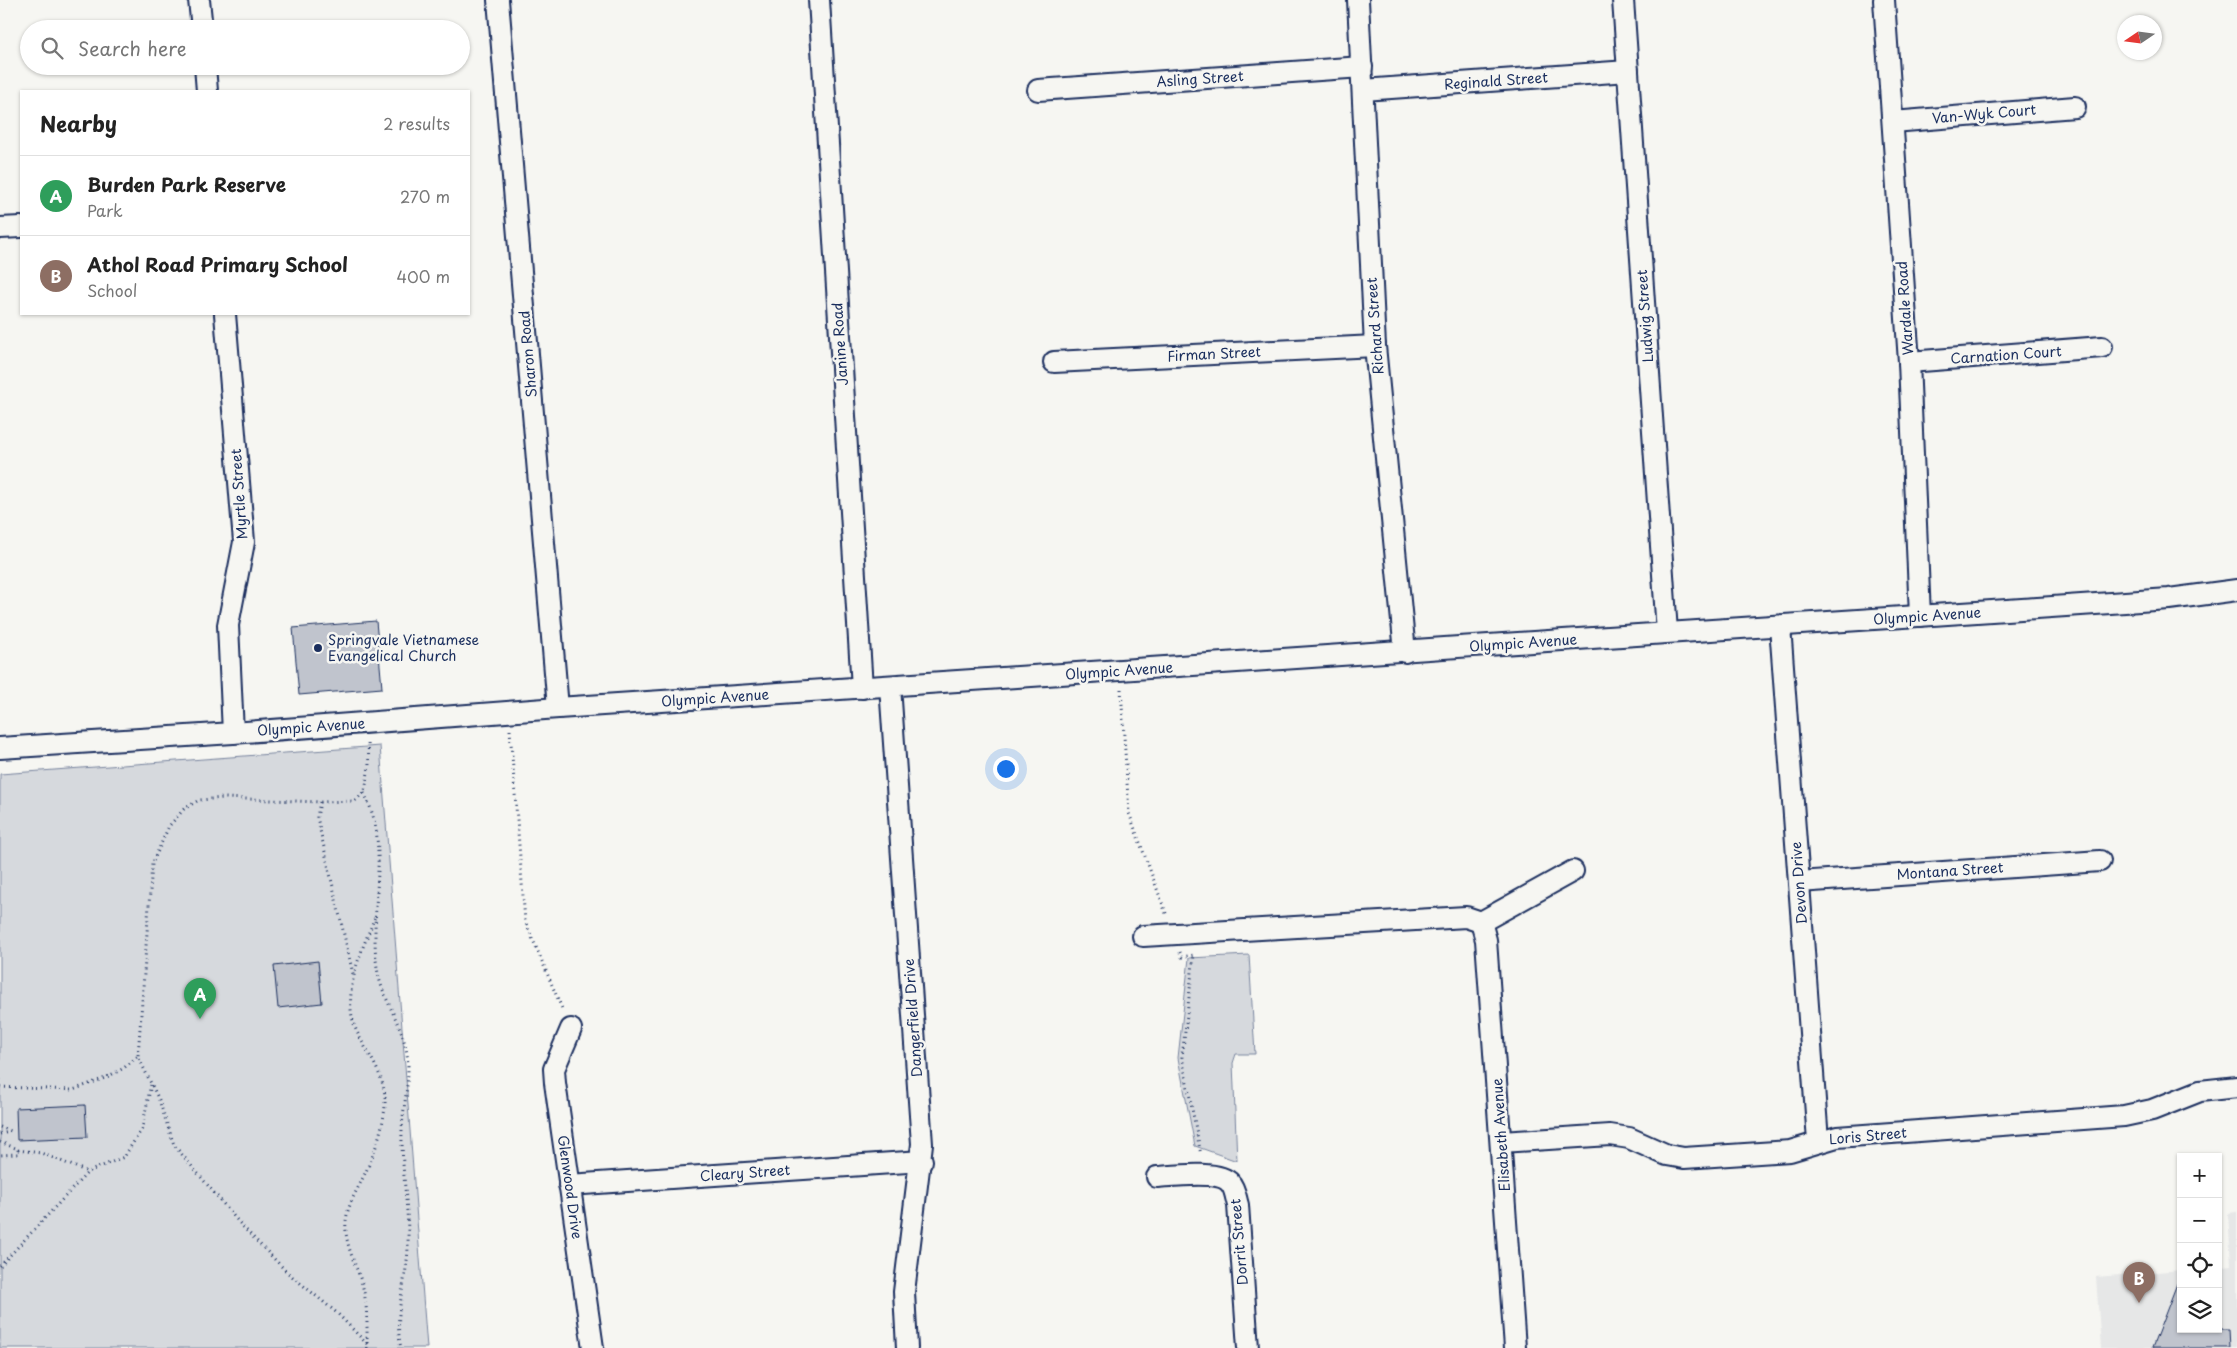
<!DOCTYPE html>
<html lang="en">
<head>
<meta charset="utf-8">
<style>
  :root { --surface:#fff; --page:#f6f6f6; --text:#222; --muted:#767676; --line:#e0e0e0; --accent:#0b8043 }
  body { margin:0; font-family:"Playpen Sans",sans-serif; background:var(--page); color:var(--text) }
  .controls { position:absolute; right:15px; bottom:15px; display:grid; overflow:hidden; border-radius:0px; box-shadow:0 1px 4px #0004 }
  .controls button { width:45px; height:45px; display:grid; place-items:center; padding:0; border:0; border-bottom:1px solid var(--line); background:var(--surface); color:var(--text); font:25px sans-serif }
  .compass { position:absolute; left:2117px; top:15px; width:45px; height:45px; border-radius:50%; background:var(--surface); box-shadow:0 1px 4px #0004; rotate:257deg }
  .you { position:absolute; left:1005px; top:768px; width:18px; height:18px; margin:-12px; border:4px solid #fff; border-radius:50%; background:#1a73e8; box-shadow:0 0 0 8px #1a73e833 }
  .badge { display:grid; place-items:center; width:32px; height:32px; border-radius:50%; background:var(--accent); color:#fff; font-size:16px; font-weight:700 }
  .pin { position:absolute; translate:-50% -41px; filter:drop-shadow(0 1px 2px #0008) }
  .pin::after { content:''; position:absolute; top:26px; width:18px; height:15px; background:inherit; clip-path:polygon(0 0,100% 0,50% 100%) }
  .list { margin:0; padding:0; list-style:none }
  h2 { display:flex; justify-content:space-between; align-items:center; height:65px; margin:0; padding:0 20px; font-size:21px }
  h2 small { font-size:16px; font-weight:400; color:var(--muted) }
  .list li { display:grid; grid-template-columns:32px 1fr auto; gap:15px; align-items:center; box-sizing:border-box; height:80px; padding:0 20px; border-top:1px solid var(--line) }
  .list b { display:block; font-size:19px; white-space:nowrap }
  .list p { margin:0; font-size:16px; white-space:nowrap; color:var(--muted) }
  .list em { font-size:16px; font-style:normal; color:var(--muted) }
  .icon { flex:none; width:28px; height:28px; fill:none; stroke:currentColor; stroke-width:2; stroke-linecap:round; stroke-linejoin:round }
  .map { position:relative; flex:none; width:2237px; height:1348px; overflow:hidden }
  .search { position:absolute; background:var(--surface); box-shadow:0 1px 4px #0004; left:20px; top:20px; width:450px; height:55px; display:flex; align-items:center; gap:12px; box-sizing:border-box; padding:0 18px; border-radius:28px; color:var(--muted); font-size:19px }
  .panel { position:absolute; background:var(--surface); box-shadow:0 1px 4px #0004; left:20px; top:90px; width:450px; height:225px; border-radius:0px }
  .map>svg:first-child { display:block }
</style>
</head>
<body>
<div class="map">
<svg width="2237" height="1348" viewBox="0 0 2237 1348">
  <rect width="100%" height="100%" fill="#f6f6f2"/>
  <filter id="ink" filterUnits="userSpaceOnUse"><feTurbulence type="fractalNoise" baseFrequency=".02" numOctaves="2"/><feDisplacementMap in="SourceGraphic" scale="10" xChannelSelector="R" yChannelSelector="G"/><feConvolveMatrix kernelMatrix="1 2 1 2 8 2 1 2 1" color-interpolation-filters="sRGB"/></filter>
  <g filter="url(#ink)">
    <!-- built -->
    <polygon fill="#e6e7e7" points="2237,1212 2237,1348 2101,1348 2096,1277 2181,1270 2181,1329 2218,1329 2218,1268 2231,1266 2228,1213"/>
    <!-- green -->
    <g fill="#d6d9dd" stroke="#78849e">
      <polygon points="380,746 427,1348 0,1348 0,774"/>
      <polygon points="1249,955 1255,1054 1236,1054 1233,1063 1237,1161 1195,1146 1178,1058 1189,958"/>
    </g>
    <!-- building -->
    <g fill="#c0c4cd" stroke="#1b2f5e">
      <polygon points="376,621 382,688 299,695 293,628"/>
      <polygon points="318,961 322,1003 278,1008 274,966"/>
      <polygon points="85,1105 87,1137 17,1140 16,1108"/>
      <polygon points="2180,1276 2181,1329 2229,1329 2230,1348 2152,1348"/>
    </g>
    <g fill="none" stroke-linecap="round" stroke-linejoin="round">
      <defs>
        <g id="minor">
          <polyline points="199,0 202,29"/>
          <polyline points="498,0 558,708"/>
          <polyline points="819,0 862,688"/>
          <polyline points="1358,0 1375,346 1405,652"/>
          <polyline points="1623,0 1667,632"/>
          <polyline points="1884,0 1909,362 1920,616"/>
          <polyline points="205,66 207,91"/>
          <polyline points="1038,90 1362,67"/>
          <polyline points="1363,90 1628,71"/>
          <polyline points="1893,122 2075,107"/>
          <polyline points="0,228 21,227"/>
          <polyline points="225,314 244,542 228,625 233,733"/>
          <polyline points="1054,362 1375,346"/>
          <polyline points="1909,362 2102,347"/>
          <polyline points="1780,626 1818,1141"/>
          <polyline points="890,686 922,1144 904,1292 907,1348"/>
          <polyline points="0,748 233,733 558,708 1962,613 2169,599 2237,590"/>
          <polyline points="1799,882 2100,861"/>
          <polyline points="1481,922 1486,940 1515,1348"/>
          <polyline points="1143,936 1466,917 1481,922 1573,871"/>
          <polyline points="571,1029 554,1069 555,1083 593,1348"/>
          <polyline points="1501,1142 1610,1135 1629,1138 1667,1155 1684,1158 1790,1151 1837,1137 2124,1116 2152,1110 2200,1091 2237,1087"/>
          <path d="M1157,1177C1173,1176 1220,1170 1230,1183C1235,1188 1236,1199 1238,1205L1248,1348"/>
          <polyline points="569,1185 922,1161"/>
        </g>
      </defs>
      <!-- minor casing -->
      <use href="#minor" stroke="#1b2f5e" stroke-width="24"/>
      <!-- path -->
      <g stroke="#1b2f5e" stroke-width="3" stroke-dasharray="1 4" stroke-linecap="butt">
        <polyline points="1121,689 1129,813 1167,916"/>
        <polyline points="510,730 525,921 563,1011"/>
        <path d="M364,793C387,837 375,887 375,934C375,953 376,973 383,990C394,1019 408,1036 408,1069C408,1089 403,1109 402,1129C401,1168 409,1207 408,1247C407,1281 393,1314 401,1348"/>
        <polyline points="320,802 317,817 353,974"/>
        <polyline points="1180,952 1182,957 1194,955 1182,1057 1201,1155"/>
        <polyline points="0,1087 73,1090 105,1078 124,1068 138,1056"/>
        <polyline points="0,1127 11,1131"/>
        <polyline points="0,1134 9,1132"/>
        <polyline points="0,1142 18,1149 18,1154 0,1155"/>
        <polyline points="18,1150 41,1153 88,1172"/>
        <polyline points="0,1266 88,1172 124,1157 142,1129 151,1084"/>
        <polyline points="367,1344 337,1313 288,1273 242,1226 174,1145 159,1100 138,1056 152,864 169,826 184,809 199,800 224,798 320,802 355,801 365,791 369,766 368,741"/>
        <path d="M367,1348C367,1326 368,1305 362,1284C356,1264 344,1244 346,1222C347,1204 360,1186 367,1169C375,1153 386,1118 385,1100C385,1076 368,1054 358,1034C339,996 361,953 375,917"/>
      </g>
      <!-- minor -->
      <use href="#minor" stroke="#f6f6f2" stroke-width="20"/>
    </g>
  </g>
  <!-- markers -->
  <circle fill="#1b2f5e" stroke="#f6f6f2" stroke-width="2" cx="318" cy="648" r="5"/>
  <g text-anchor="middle" stroke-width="5" stroke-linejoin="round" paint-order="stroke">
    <!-- street labels -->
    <g font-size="14" fill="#1b2f5e" stroke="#f6f6f2">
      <text transform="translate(1200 79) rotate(-4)" y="5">Asling Street</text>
      <text transform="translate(1496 81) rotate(-4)" y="5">Reginald Street</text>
      <text transform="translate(1984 114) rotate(-5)" y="5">Van-Wyk Court</text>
      <text transform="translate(1905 308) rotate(-94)" y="5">Wardale Road</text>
      <text transform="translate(1645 316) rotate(-94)" y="5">Ludwig Street</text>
      <text transform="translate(1375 326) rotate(-94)" y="5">Richard Street</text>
      <text transform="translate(840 344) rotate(-94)" y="5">Janine Road</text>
      <text transform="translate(528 354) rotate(-95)" y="5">Sharon Road</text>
      <text transform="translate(1214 354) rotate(-3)" y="5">Firman Street</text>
      <text transform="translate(2006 355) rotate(-4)" y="5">Carnation Court</text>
      <text transform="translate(239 494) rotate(-94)" y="5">Myrtle Street</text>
      <text transform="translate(1927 616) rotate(-4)" y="5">Olympic Avenue</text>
      <text transform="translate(1523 643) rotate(-4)" y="5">Olympic Avenue</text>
      <text transform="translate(1119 671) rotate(-4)" y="5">Olympic Avenue</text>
      <text transform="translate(715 698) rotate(-4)" y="5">Olympic Avenue</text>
      <text transform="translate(311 727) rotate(-4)" y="5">Olympic Avenue</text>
      <text transform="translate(1950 871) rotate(-4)" y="5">Montana Street</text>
      <text transform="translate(1799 883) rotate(-94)" y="5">Devon Drive</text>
      <text transform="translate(913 1018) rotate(-94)" y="5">Dangerfield Drive</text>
      <text transform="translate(1501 1135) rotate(-94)" y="5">Elisabeth Avenue</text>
      <text transform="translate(1868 1136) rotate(-5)" y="5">Loris Street</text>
      <text transform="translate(745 1173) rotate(-4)" y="5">Cleary Street</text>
      <text transform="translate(570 1187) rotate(82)" y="5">Glenwood Drive</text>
      <text transform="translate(1239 1242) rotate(-95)" y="5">Dorrit Street</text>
    </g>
    <!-- poi labels -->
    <g font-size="14" fill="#1b2f5e" stroke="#f6f6f2" text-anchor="start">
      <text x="328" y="645">Springvale Vietnamese<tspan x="328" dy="16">Evangelical Church</tspan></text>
    </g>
  </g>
</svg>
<div class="controls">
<button>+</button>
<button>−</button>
<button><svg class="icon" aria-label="locate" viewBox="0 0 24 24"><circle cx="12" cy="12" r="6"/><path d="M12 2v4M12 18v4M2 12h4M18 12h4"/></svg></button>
<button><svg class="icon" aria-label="layers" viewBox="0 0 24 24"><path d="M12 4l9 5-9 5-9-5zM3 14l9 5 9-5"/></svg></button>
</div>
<svg class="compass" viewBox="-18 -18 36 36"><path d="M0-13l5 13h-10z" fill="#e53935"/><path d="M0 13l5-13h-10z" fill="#767676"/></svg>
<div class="you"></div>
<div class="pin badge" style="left:200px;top:1019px;background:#2e9e5b">A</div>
<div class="pin badge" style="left:2139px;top:1303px;background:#8d6e63">B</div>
<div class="search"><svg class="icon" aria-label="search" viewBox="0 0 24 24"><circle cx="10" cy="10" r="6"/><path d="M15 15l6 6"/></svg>Search here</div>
<section class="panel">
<h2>Nearby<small>2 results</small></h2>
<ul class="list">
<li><span class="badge" style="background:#2e9e5b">A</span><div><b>Burden Park Reserve</b><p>Park</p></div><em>270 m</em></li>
<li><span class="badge" style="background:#8d6e63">B</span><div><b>Athol Road Primary School</b><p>School</p></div><em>400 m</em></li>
</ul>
</section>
</div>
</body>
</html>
